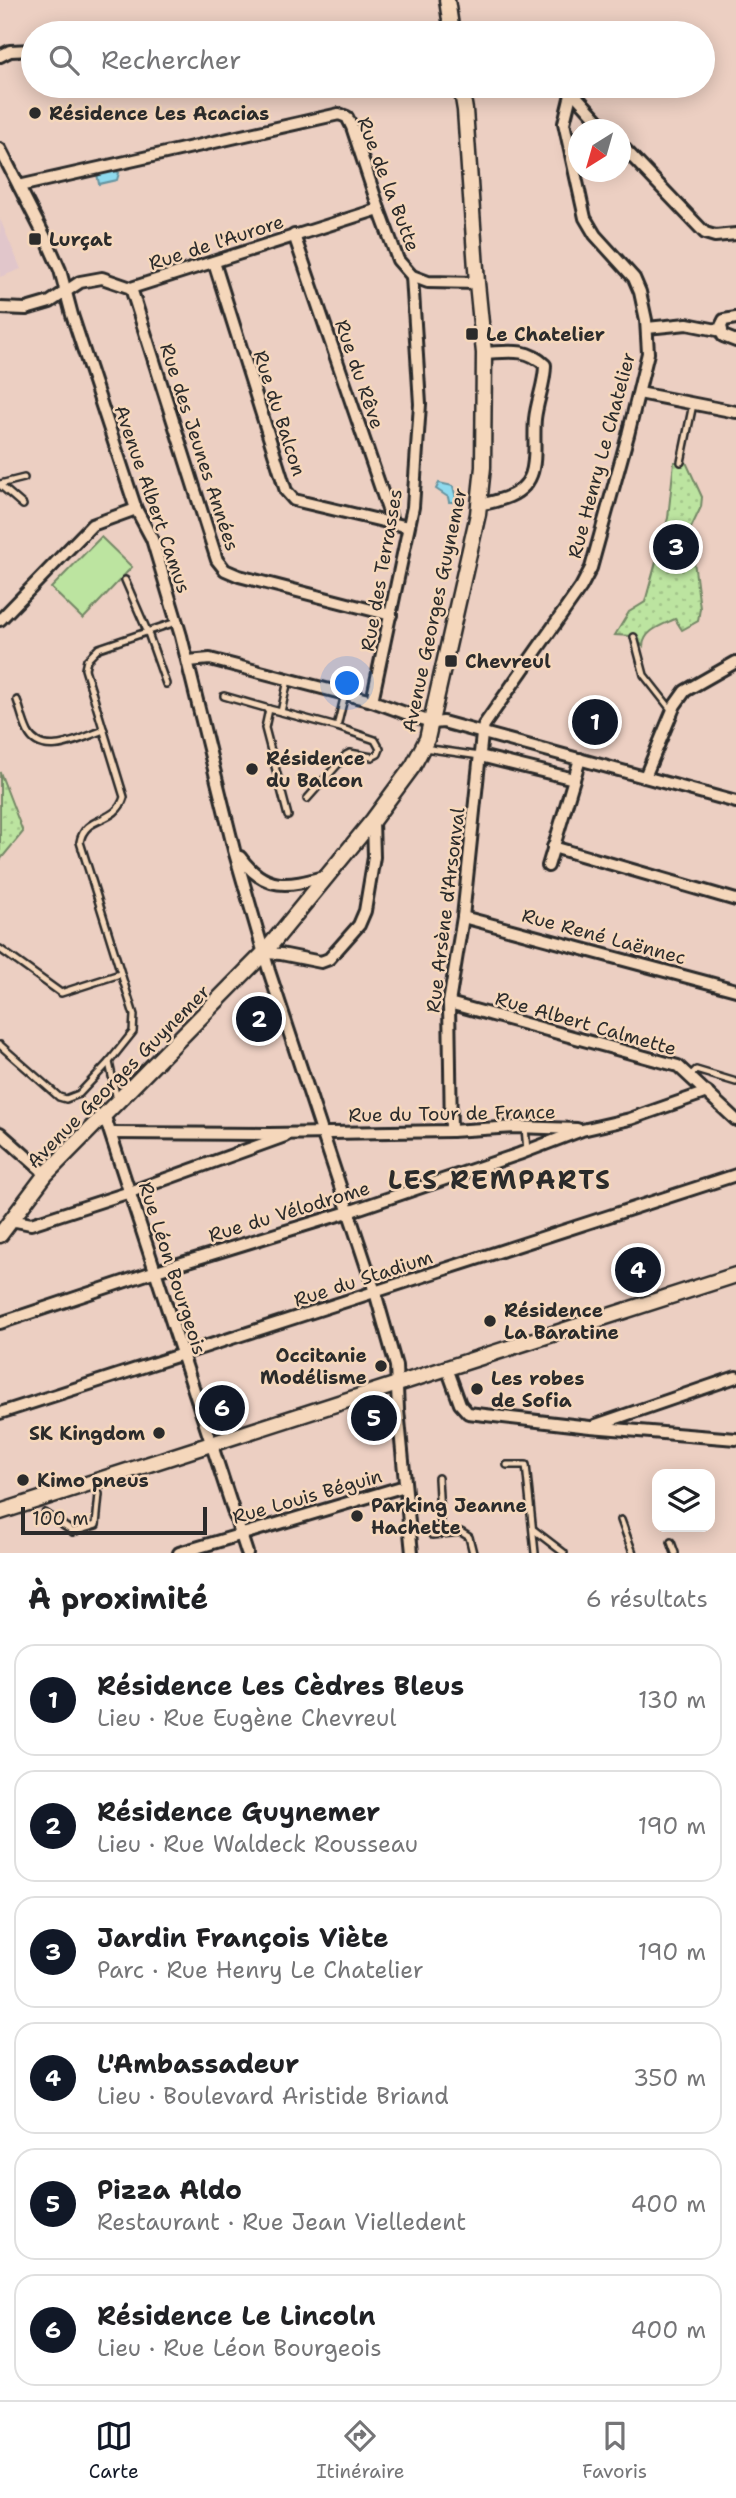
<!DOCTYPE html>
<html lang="fr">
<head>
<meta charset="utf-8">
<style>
  :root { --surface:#fff; --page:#f6f6f6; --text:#202124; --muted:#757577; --line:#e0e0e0; --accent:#111827 }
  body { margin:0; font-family:"Shantell Sans",sans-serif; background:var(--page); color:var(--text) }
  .controls { position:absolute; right:21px; bottom:21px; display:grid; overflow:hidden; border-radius:14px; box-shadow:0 4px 18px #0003 }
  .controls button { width:63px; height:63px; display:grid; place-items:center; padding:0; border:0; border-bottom:2px solid var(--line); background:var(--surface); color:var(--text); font:35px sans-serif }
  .compass { position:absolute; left:568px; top:119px; width:63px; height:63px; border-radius:50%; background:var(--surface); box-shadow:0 4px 18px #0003; rotate:217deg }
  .scale { position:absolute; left:21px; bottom:18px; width:186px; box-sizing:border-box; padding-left:7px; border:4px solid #2b2b2b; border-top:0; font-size:19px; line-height:24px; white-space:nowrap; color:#2b2b2b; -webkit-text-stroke:5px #f5d7bb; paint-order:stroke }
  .you { position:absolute; left:348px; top:684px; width:24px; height:24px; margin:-18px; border:5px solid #fff; border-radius:50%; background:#1a73e8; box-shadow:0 0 0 10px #1a73e833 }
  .badge { display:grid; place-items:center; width:46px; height:46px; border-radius:50%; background:var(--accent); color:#fff; font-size:23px; font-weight:700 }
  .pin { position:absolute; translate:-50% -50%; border:4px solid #fff; box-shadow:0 2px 7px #0006 }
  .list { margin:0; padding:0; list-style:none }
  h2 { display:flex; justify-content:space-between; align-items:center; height:91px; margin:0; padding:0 28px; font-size:30px }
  h2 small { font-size:23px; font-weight:400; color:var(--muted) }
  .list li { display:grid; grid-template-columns:46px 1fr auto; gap:21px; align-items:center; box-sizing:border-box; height:112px; margin:0 14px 14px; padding:0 14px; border:2px solid var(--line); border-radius:21px }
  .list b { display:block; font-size:26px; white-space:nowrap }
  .list p { margin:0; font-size:23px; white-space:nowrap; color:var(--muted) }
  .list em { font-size:23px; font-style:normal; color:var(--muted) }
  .icon { flex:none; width:38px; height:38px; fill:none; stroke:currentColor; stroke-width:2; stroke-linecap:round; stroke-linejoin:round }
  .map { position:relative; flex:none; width:736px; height:1553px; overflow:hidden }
  .search { position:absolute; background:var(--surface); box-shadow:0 4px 18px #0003; left:21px; right:21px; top:21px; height:77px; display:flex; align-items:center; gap:18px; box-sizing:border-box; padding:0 24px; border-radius:38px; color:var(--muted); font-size:26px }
  .sheet { height:847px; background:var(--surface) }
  nav { display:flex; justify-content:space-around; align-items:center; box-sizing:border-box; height:98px; border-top:2px solid var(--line); background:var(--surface); font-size:19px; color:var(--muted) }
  nav a { display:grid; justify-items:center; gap:4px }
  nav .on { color:var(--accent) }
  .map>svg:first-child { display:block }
</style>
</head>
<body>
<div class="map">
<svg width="736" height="1553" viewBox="0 0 736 1553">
  <defs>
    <pattern id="park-dots" width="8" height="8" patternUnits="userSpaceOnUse" patternTransform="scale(1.75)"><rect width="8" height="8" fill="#bce4a0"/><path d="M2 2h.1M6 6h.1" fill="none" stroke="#a2c48a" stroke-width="1.8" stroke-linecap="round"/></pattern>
  </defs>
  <rect width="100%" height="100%" fill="#eccfc2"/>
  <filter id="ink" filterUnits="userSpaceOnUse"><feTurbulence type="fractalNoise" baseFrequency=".0143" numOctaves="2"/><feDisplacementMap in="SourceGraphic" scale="14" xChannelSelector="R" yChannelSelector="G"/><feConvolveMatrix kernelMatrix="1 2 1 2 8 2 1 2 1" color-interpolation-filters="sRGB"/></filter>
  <g filter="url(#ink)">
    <!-- built -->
    <polygon fill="#e1c6cb" points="0,219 21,269 0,277"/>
    <!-- park -->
    <g fill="url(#park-dots)" stroke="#748866" stroke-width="2">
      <path d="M674,462H686L702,497L701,507L690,530L700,608L698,621L682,630L675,619C663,625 644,630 643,646L632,636L615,635L629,612L645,602L668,518Z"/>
      <polygon points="0,772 23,832 0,860"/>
    </g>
    <!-- pitch -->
    <polygon fill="#bce4a0" stroke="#748866" stroke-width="2" points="101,537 132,567 83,619 51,588"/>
    <!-- water -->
    <g fill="#8edaee" stroke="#6694a0" stroke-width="2">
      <polygon points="115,170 119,173 117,180 99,184 97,174"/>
      <polygon points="439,483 453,486 457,502 449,502 448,497 436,489"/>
    </g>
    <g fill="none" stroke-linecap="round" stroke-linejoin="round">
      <defs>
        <g id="lane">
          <polyline points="681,462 693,404"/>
          <polyline points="0,484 24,478"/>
          <polyline points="0,485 23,505"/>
          <polyline points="125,580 148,633 166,684"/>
          <polyline points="634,637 644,675 673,712"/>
          <polyline points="288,680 281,712 337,727 345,694"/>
          <polyline points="224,696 269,709"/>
          <path d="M17,700C21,711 23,722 28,732C42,760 83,737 104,730"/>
          <polyline points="281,712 269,709 265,728 288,816"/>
          <polyline points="424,748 480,756"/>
          <polyline points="307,799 346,755 350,753 372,757 378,754 380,749 375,740 337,727"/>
          <polyline points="0,949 61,993 120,974"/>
          <path d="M0,1045L59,1097L66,1099L79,1094L109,1062L133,1032L134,1015L80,842C85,814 116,825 124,797L85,669L87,660L99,648L176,622"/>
          <polyline points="109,1062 117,1100"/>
          <polyline points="690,1076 696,1070 736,1082"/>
          <polyline points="525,1127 527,1151"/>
          <polyline points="507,1465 526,1465 535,1553"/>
          <polyline points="438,1478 441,1533"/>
          <polyline points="45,1513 73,1532 96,1525 99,1494"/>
          <polyline points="621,1520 633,1553"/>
          <polyline points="534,1530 564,1553"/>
          <polyline points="432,1535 461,1532 469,1537 473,1553"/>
          <polyline points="671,1542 675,1553"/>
        </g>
        <g id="street">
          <polyline points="0,56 10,51 33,50"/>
          <polyline points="569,88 607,130"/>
          <polyline points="620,144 705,233 715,236 736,234"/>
          <polyline points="0,149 48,243 60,270 72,315 136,509 152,539 181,636 234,850 269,971 375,1292 396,1366 398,1410 412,1553"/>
          <polyline points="19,186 339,114 347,117 352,127 379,209 398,260 412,276 428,282 477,283"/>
          <polyline points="294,235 393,524"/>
          <polyline points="214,262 286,491 294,500 408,527"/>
          <polyline points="131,288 217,560 225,570 239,576 391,615"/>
          <polyline points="0,308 26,309 50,302 80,282 102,278 131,288 379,209"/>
          <polyline points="736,318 724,320 721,326 723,336 736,341"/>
          <polyline points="647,328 687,324 722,331"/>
          <polyline points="639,393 736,412"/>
          <path d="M479,504C489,504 496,501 505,498C544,484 532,452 535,419C537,400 545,384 545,365C526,347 508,352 484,353"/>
          <polyline points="0,620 92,525 136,509"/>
          <polyline points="188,661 210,659 372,701 433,723 443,722 736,802"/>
          <polyline points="372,701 413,507 420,404 412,276"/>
          <polyline points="480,756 574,779"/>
          <polyline points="645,777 675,705 685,691 736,662"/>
          <polyline points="553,847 736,900"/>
          <path d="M240,857C266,893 289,886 327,876"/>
          <polyline points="548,866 580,759"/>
          <polyline points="463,917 736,990"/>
          <polyline points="264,953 281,954 321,962 329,959 359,925 365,911 374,857 373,820"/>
          <polyline points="449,1003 678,1066 736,1120"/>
          <polyline points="104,1114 247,1553"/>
          <polyline points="451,1131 449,1003 463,917 482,734 484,725 581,587 591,568 628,435 648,353 646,320 640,292 634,278 595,235 585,218 564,123 572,90"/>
          <polyline points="0,1133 46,1174"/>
          <polyline points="111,1133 269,1134 451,1131 515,1127 577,1129"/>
          <polyline points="11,1220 31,1224 130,1192 285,1136"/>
          <polyline points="0,1323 156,1271 348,1212 519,1154 582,1130 630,1119 707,1092"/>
          <polyline points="447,1368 460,1404 468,1413 590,1427 736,1439"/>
          <polyline points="0,1413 736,1175"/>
          <polyline points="596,1425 736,1377"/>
          <polyline points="179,1553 405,1486"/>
        </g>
        <g id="secondary">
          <polyline points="447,0 452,33"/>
          <polyline points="0,1235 46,1174 264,953 373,820 413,766 427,739 478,514 483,467 484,353 477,283 465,110 461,86"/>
          <polyline points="0,1512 736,1275"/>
        </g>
      </defs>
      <!-- lane casing -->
      <use href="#lane" stroke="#2b2b2b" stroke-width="10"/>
      <!-- street casing -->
      <use href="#street" stroke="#2b2b2b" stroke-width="16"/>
      <!-- secondary casing -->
      <use href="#secondary" stroke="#2b2b2b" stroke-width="19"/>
      <!-- lane -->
      <use href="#lane" stroke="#f5d7bb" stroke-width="5"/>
      <!-- street -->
      <use href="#street" stroke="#f5d7bb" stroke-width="10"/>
      <!-- secondary -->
      <use href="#secondary" stroke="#f5d7bb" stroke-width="14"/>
    </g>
  </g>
  <!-- markers -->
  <g fill="#2b2b2b" stroke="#f5d7bb" stroke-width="2.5">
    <circle cx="35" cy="113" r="7"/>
    <rect x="28" y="232" width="14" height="14" rx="3.5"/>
    <rect x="465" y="327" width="14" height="14" rx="3.5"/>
    <rect x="444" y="654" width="14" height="14" rx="3.5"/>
    <circle cx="252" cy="769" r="7"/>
    <circle cx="490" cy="1321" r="7"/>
    <circle cx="381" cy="1366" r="7"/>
    <circle cx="477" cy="1389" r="7"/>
    <circle cx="159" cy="1433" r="7"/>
    <circle cx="23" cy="1480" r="7"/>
    <circle cx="357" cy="1516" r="7"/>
  </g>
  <g text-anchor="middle" stroke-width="5" stroke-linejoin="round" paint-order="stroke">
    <!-- poi labels -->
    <g font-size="19" font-weight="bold" fill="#2b2b2b" stroke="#f5d7bb" text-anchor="start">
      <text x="49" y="120">Résidence Les Acacias</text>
      <text x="49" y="246">Lurçat</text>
      <text x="486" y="341">Le Chatelier</text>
      <text x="465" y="668">Chevreul</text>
      <text x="266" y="765">Résidence<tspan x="266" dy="22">du Balcon</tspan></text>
      <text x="504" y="1317">Résidence<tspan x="504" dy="22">La Baratine</tspan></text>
      <text x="367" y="1362" text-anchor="end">Occitanie<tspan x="367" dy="22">Modélisme</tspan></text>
      <text x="491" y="1385">Les robes<tspan x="491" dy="22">de Sofia</tspan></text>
      <text x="145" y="1440" text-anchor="end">SK Kingdom</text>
      <text x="37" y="1487">Kimo pneus</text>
      <text x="371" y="1512">Parking Jeanne<tspan x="371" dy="22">Hachette</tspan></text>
    </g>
    <!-- street labels -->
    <g font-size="19" fill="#2b2b2b" stroke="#f5d7bb">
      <text transform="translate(389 184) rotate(69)" y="7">Rue de la Butte</text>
      <text transform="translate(216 242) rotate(-18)" y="7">Rue de l'Aurore</text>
      <text transform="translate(360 374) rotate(71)" y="7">Rue du Rêve</text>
      <text transform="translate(280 413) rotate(72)" y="7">Rue du Balcon</text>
      <text transform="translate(200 447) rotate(72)" y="7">Rue des Jeunes Années</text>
      <text transform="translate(601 455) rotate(-75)" y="7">Rue Henry Le Chatelier</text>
      <text transform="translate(153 499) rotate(71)" y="7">Avenue Albert Camus</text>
      <text transform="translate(381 570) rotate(-80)" y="7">Rue des Terrasses</text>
      <text transform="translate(434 610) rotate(-78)" y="7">Avenue Georges Guynemer</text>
      <text transform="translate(445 910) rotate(-83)" y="7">Rue Arsène d'Arsonval</text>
      <text transform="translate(604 936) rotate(15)" y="7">Rue René Laënnec</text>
      <text transform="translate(586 1023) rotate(16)" y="7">Rue Albert Calmette</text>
      <text transform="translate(118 1076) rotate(-45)" y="7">Avenue Georges Guynemer</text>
      <text transform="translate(452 1113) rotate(-1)" y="7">Rue du Tour de France</text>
      <text transform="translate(289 1211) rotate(-17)" y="7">Rue du Vélodrome</text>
      <text transform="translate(173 1268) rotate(72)" y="7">Rue Léon Bourgeois</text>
      <text transform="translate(363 1278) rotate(-18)" y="7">Rue du Stadium</text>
      <text transform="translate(307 1496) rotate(-16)" y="7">Rue Louis Béguin</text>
    </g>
    <!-- district labels -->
    <g font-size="26" font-weight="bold" letter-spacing="2" fill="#2b2b2b" stroke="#f5d7bb">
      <text x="500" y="1189">LES REMPARTS</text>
    </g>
  </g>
</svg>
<div class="controls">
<button><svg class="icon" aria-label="layers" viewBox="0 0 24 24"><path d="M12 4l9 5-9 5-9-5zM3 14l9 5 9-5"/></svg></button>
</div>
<svg class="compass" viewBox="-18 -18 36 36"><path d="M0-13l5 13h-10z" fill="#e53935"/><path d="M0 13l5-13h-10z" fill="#757577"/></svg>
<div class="scale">100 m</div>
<div class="you"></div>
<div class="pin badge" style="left:595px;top:722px">1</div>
<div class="pin badge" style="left:259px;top:1019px">2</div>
<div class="pin badge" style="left:676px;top:547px">3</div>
<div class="pin badge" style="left:638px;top:1270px">4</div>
<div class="pin badge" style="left:374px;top:1418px">5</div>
<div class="pin badge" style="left:222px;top:1408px">6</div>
<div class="search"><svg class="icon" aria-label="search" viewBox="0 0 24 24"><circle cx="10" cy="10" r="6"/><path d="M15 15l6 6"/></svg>Rechercher</div>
</div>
<section class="sheet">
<h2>À proximité<small>6 résultats</small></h2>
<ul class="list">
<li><span class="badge">1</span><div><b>Résidence Les Cèdres Bleus</b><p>Lieu · Rue Eugène Chevreul</p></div><em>130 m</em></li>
<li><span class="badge">2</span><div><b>Résidence Guynemer</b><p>Lieu · Rue Waldeck Rousseau</p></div><em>190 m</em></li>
<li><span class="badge">3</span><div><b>Jardin François Viète</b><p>Parc · Rue Henry Le Chatelier</p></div><em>190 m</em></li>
<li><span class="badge">4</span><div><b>L'Ambassadeur</b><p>Lieu · Boulevard Aristide Briand</p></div><em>350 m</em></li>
<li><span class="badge">5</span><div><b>Pizza Aldo</b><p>Restaurant · Rue Jean Vielledent</p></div><em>400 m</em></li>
<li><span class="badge">6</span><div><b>Résidence Le Lincoln</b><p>Lieu · Rue Léon Bourgeois</p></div><em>400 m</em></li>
</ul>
</section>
<nav>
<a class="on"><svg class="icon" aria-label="map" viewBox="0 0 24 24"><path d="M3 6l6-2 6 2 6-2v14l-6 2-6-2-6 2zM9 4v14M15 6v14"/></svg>Carte</a>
<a><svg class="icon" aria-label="directions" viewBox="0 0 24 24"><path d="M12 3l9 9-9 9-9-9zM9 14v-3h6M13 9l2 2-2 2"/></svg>Itinéraire</a>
<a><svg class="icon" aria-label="saved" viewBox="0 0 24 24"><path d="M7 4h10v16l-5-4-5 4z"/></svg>Favoris</a>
</nav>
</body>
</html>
